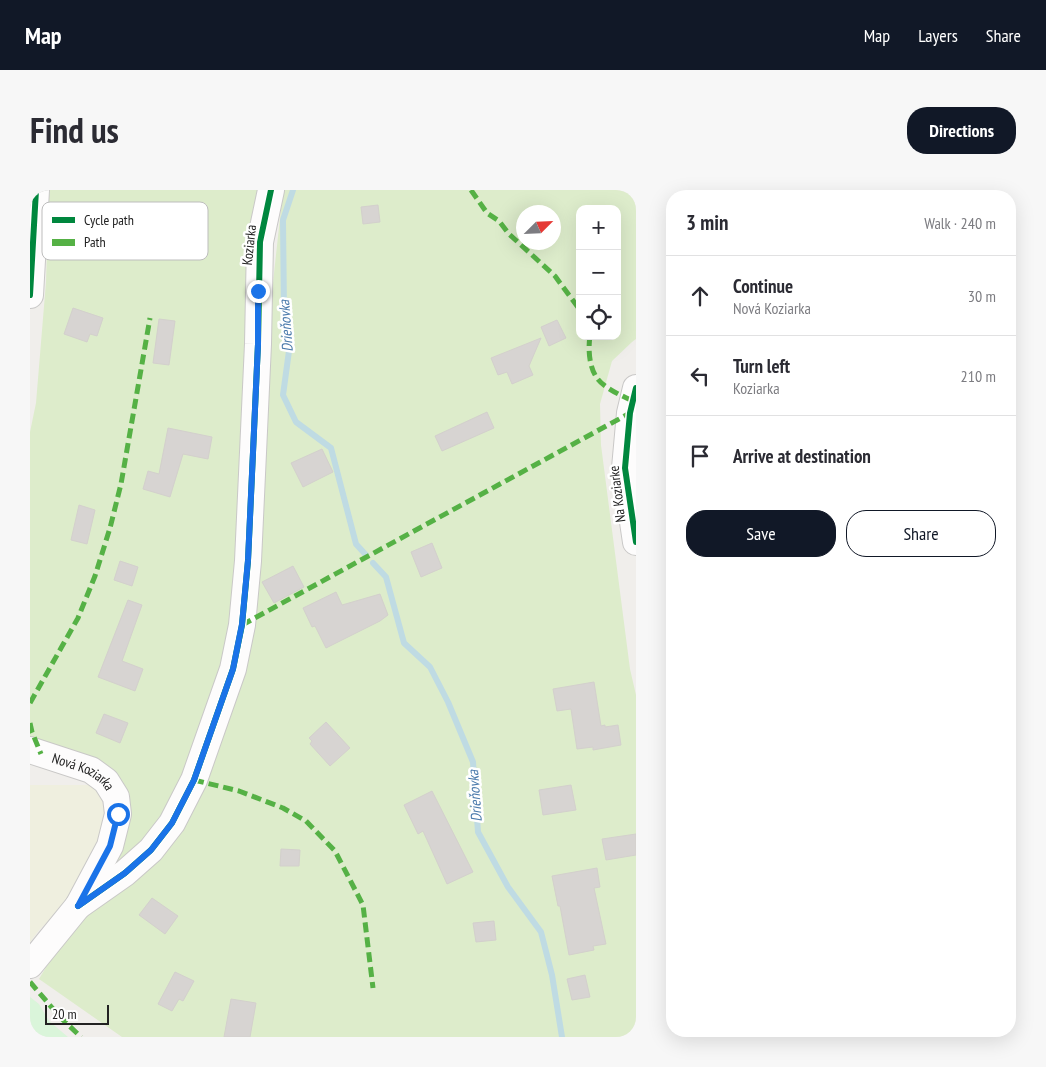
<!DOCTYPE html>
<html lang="en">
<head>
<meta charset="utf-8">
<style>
  :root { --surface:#fff; --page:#f7f7f7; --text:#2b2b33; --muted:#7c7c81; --line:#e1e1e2; --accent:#111827 }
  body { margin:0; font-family:"PT Sans Narrow",sans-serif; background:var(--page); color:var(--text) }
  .controls { position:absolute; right:15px; top:15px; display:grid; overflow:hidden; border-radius:10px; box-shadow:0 5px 20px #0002 }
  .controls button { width:45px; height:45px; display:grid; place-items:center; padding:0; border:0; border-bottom:1px solid var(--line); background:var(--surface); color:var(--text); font:25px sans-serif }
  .compass { position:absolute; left:486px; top:15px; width:45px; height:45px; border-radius:50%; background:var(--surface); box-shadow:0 5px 20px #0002; rotate:66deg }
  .scale { position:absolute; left:15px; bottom:12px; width:64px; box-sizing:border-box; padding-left:5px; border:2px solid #222; border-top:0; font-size:14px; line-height:18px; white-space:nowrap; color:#222; -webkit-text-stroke:4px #fff; paint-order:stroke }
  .stop { position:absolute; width:15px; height:15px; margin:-11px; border:4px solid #1a73e8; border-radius:50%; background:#fff }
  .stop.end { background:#1a73e8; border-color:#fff; box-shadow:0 1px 5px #0008 }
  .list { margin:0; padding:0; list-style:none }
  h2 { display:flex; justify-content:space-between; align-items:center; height:65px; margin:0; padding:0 20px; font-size:21px }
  h2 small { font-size:16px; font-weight:400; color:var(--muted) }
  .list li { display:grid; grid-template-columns:32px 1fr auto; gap:15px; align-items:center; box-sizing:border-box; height:80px; padding:0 20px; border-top:1px solid var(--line) }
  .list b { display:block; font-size:19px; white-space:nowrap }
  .list p { margin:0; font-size:16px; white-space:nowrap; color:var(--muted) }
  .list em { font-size:16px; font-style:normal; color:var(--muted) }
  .actions { display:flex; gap:10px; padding:15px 20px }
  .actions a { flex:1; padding:11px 0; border:1px solid var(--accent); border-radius:20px; text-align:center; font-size:18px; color:var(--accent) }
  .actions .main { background:var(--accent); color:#fff }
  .icon { flex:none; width:28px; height:28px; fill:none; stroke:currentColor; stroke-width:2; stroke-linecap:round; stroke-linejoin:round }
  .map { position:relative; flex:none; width:606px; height:847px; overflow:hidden; border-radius:20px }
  header { display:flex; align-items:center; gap:30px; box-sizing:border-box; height:70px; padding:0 25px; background:var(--accent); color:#fff }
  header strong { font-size:24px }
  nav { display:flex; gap:28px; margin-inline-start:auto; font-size:18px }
  .intro { display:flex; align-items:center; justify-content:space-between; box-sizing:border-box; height:120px; padding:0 30px }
  h1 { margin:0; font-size:35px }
  .button { padding:12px 22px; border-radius:20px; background:var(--accent); color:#fff; font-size:18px; font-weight:700 }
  main { display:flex; gap:30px; padding:0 30px }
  aside { flex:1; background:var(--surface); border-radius:20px; box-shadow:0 5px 20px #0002 }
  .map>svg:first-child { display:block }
</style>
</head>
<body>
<header>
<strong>Map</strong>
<nav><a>Map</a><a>Layers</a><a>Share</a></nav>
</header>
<div class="intro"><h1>Find us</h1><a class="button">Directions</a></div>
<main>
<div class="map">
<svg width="606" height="847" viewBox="0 0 606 847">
  <rect width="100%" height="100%" fill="#f0eeeb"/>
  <!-- farmland -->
  <polygon fill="#efefdf" points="0,595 61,595 72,602 77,622 75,636 48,703 10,739 0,752"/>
  <!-- grass -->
  <path fill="#ddeccb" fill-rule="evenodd" d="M19,0H233L237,148L253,0H606V149L602,152L582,171L570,214L571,255L600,479L606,505V847H92L9,789L65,694L92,606L0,554V242L6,213L16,92ZM550,19H587V146H550ZM493,22H524V52H493Z"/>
  <!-- park -->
  <polygon fill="#daf5da" points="0,807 9,814 19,831 38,847 0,847"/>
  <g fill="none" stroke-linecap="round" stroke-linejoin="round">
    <!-- stream -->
    <g stroke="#bfdbe3" stroke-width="6">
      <polyline points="263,0 253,30 254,121 259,161 253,205 266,232 301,258 326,354 336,365"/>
      <polyline points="343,373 356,387 374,453 400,477 418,512 443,572 448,642 478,697 511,742 522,785 532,847"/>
    </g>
  </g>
  <!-- building -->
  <g fill="#d7d4d2" stroke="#d3d0cc">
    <polygon points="348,15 350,32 333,34 331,17"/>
    <polygon points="43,118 73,128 67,146 60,144 57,152 34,144"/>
    <polygon points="129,129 145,131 139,175 123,173"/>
    <polygon points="527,130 536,148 519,156 511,137"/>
    <polygon points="511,148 499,176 503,185 482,194 477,182 468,185 461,168"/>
    <polygon points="457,222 464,238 412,261 405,246"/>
    <polygon points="138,238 182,247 178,269 153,264 140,307 113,299 118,281 129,284"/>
    <polygon points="292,259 303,282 273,297 261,273"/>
    <polygon points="49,315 65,320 57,354 41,350"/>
    <polygon points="402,353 412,378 391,387 381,362"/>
    <polygon points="90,371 108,377 102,396 84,390"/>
    <polygon points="263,376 274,397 244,413 232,392"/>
    <polygon points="306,402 312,415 350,404 358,425 350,431 296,458 285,436 282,437 273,418"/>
    <polygon points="98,410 112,415 92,471 113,479 105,501 68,487"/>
    <polygon points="564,492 571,536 575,535 575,537 588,535 591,555 563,560 563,557 547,559 541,519 527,521 523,499"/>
    <polygon points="74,524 98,533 90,553 66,543"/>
    <polygon points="296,532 320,558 300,576 280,554 282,551 279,548"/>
    <polygon points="541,595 546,620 513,625 509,600"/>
    <polygon points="402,601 443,682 417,694 393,641 388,644 374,615"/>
    <polygon points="606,644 606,665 576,670 572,649"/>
    <polygon points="251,659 270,660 269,676 250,676"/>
    <polygon points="567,678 570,697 564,698 576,754 563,756 564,760 539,765 530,716 528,716 522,686"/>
    <polygon points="122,708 148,726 135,744 109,725"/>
    <polygon points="464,731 466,750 446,752 443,733"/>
    <polygon points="145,782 164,791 153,811 149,809 142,821 128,814"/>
    <polygon points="555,785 560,807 542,810 537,789"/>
    <polygon points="201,809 226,813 220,847 194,847"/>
  </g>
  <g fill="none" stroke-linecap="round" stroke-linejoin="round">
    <defs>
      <g id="minor">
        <polyline points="0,105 6,0"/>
        <polyline points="606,198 600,223 595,278 606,352"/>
        <path id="s1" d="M0,560L61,580L76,591L86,607L88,624L80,656L48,716L0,775"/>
        <polyline points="48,716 95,683 121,660 142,633 164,590 203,479 212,435 218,371 228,154 230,52 241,0"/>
      </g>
    </defs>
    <!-- minor casing -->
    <use href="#minor" stroke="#c9c8c7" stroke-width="28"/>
    <!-- minor -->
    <use href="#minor" stroke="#fdfcfc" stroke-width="26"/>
    <!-- quiet -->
    <g stroke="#55b145" stroke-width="5" stroke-dasharray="10 5" stroke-linecap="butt">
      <polyline points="441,0 457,23 469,31 479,44 525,86 550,120"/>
      <path d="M560,146C558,159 559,177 567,188C574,198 592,206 603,211"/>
      <polyline points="212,435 600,223"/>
      <polyline points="0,513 48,428 65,386 80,338 91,294 120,128"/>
      <polyline points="0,533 2,542 11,564"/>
      <polyline points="164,590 209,601 253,618 276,631 305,661 333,715 343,798"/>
      <polyline points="0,792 30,827 51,847"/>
    </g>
    <defs>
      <g id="cycleway">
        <polyline points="0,105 6,0"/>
        <polyline points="606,198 600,223 595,278 606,352"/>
        <polyline points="48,716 95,683 121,660 142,633 164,590 203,479 212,435 218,371 228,154 230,52 241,0"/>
      </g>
    </defs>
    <!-- cycleway casing -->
    <use href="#cycleway" stroke="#fff" stroke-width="9"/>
    <!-- cycleway -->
    <use href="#cycleway" stroke="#00873e" stroke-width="6"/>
  </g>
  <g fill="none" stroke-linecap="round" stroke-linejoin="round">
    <!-- route -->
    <polyline stroke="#1a73e8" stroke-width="6" points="88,624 80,656 48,716 95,683 121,660 142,633 164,590 203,479 212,434 218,370 228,154 228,101"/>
  </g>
  <g text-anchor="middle" stroke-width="5" stroke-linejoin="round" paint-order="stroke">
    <!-- street labels -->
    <g font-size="14" fill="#222" stroke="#fff">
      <text transform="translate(219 55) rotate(-84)" y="5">Koziarka</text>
      <text transform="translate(587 304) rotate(-97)" y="5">Na Koziarke</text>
      <text dy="5" stroke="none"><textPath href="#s1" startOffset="58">Nová Koziarka</textPath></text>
    </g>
    <!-- water labels -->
    <g font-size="15" font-style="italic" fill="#4a7aab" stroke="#fff">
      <text transform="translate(256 136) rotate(-94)" y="5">Drieňovka</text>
      <text transform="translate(445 606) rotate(-94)" y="5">Drieňovka</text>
    </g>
  </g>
  <!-- legend -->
  <rect x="12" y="12" width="166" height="58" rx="8" fill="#fff" stroke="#bdbdbd" stroke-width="1"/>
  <rect x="22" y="27" width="23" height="6" fill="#00873e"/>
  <rect x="22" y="49" width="23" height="7" fill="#55b145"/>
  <g font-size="14" fill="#222">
    <text x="54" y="35">Cycle path</text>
    <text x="54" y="57">Path</text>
  </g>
</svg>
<div class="controls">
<button>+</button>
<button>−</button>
<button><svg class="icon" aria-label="locate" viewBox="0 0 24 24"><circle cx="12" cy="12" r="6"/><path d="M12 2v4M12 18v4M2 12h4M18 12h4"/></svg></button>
</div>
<svg class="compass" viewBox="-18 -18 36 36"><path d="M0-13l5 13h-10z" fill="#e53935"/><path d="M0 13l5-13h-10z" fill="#7c7c81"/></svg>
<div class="scale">20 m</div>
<div class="stop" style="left:88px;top:624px"></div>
<div class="stop end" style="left:228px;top:101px"></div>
</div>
<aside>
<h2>3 min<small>Walk · 240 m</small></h2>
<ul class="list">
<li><svg class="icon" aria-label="ahead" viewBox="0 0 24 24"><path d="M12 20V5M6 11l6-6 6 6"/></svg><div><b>Continue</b><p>Nová Koziarka</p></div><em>30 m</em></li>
<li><svg class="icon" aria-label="left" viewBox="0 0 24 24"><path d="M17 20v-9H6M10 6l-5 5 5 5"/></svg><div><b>Turn left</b><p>Koziarka</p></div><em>210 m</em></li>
<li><svg class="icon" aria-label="arrive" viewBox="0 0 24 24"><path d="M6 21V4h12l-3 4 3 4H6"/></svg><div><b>Arrive at destination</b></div></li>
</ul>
<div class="actions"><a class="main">Save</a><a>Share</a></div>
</aside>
</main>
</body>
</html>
